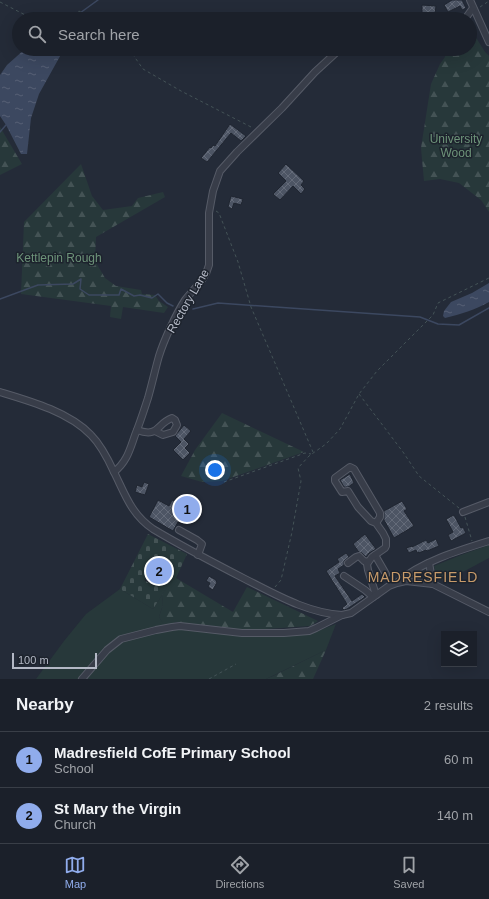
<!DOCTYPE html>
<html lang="en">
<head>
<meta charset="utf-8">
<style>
  :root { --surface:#1b202a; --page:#282d36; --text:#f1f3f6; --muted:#a0a3a8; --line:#393e47; --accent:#90acec }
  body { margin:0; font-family:Helvetica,sans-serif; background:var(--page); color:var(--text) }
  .controls { position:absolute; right:12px; bottom:12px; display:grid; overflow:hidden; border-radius:0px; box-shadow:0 4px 16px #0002 }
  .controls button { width:36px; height:36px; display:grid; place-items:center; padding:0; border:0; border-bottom:1px solid var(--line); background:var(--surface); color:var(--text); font:20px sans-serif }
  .scale { position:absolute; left:12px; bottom:10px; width:85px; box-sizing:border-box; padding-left:4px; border:2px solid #b3b8c5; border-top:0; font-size:11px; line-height:14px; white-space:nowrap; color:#b3b8c5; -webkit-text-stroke:3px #1d232d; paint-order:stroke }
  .you { position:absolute; left:215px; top:470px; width:14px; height:14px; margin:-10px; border:3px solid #fff; border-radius:50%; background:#1a73e8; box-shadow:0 0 0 6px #1a73e833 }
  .badge { display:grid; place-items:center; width:26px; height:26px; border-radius:50%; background:var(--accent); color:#111; font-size:13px; font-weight:700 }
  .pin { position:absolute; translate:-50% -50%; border:2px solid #fff; box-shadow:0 1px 4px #0006 }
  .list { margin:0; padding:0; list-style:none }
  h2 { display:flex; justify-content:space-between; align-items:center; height:52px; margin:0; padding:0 16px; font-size:17px }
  h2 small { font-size:13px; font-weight:400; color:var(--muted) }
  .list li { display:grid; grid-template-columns:26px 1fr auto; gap:12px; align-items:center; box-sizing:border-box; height:56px; padding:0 16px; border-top:1px solid var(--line) }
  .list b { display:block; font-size:15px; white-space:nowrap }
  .list p { margin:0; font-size:13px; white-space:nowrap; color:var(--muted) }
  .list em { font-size:13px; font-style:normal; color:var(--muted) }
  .icon { flex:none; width:22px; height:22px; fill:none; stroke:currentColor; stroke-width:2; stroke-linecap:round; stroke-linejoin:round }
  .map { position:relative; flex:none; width:489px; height:679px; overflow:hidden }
  .search { position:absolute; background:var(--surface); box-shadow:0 4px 16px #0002; left:12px; right:12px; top:12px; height:44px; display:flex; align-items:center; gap:10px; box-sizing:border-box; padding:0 14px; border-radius:22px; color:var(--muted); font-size:15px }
  .sheet { height:164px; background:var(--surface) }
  nav { display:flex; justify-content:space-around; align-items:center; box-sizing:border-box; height:56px; border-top:1px solid var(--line); background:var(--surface); font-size:11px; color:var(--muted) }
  nav a { display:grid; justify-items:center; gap:2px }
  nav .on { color:var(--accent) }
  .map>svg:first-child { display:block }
</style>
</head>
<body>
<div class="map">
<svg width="489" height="679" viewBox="0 0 489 679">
  <defs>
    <pattern id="forest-firs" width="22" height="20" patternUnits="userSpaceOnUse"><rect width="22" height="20" fill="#27383a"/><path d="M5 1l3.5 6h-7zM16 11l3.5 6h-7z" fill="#445355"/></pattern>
    <pattern id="cemetery-stones" width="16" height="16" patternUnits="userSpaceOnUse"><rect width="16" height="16" fill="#27383a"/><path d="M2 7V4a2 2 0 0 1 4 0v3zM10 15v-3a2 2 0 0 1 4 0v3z" fill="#445355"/></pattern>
    <pattern id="water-ripples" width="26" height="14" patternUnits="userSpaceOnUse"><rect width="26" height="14" fill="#3c4860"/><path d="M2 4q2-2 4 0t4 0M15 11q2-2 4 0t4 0" fill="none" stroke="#566075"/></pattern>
    <pattern id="building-cross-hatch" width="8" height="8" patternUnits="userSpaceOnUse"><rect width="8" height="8" fill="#4d5564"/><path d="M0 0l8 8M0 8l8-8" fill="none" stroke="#646b79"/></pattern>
  </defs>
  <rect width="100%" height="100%" fill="#242b38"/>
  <!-- green -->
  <g fill="#27383a">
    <polygon points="489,545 489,558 446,581 437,579 434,566 461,555"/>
    <polygon points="120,589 153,609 162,595 163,605 159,617 164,624 166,632 179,629 219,634 307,635 336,624 326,650 266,679 36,679 64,641 86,614"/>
  </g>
  <!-- forest -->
  <g fill="url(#forest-firs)">
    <polygon points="470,28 485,52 489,56 489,212 481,200 459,183 440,179 424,181 421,148 431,84 440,64 445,57 446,49 470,49"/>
    <polygon points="0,127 22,164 0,175"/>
    <polygon points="81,164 92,196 103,210 132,206 138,198 163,192 165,197 96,237 95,261 105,278 116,286 141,290 142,294 155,295 159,301 168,307 164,313 123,307 121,319 110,317 111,306 21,294 24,222"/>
    <polygon points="222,413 304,452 222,481 202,482 181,476 195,450"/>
    <polygon points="173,577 176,578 233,612 247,587 318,621 310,626 249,630 176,622 165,626 159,617 163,605 162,595"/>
    <polygon points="326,650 313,679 266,679 273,676"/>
  </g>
  <!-- cemetery -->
  <polygon fill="url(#cemetery-stones)" points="148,534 187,554 176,578 173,578 153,609 120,589"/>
  <!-- water -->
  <g fill="url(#water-ripples)">
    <polygon points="25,49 64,49 39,94 31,118 27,154 21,154 6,125 0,116 0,75 7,65"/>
    <path d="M489,283V302C475,310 461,314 445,318L443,316L444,311L451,302L472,293Z"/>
  </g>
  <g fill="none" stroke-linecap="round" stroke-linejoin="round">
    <!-- stream -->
    <g stroke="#3c4860" stroke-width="1.5">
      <polyline points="80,13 98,0"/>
      <polyline points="0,132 6,125"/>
      <polyline points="0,299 38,285 73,284 81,279 80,289 89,295 119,295 121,289 134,296 140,295 152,298 158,294 167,303 173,306"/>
      <polyline points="193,309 218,303 420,317 438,324 459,325 489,308"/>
    </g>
  </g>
  <!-- building -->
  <g fill="url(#building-cross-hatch)" stroke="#1f2530">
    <polygon points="452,0 462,0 466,8 462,10 460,6 448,12 444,5"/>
    <polygon points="422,5 436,6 435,14 422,13"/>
    <polygon points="230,124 246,136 241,141 231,133 207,162 201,158 210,147 211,148 213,145 215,146"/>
    <polygon points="286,164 304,181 301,185 305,189 301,194 293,186 280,200 273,194 286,181 278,173"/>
    <polygon points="231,196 243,199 241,205 234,203 232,209 228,207"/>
    <polygon points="184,425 191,431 184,439 189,444 185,448 190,453 183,460 173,450 181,442 175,436"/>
    <polygon points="350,474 354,483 348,487 344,487 340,480"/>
    <polygon points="144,482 149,484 145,495 135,492 137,485 142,487"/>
    <polygon points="158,500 169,506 172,500 186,508 173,531 149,517"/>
    <polygon points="402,501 407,509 404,511 414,526 394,538 384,520 384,511"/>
    <polygon points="454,515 461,528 463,527 466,533 451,541 448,535 453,532 446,519"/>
    <polygon points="365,534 376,549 369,553 366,557 362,553 359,552 353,544"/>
    <polygon points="436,539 439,546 427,551 426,550 419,553 419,552 417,553 416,550 409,553 406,548 412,546 412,547 426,540 428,543"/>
    <polygon points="346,553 349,557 344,561 344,565 338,569 340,573 335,576 352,601 362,594 365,597 347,609 344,610 342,608 347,604 326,571 339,562 337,559"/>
    <polygon points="156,561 170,568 165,576 160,574 154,585 145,580"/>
    <polygon points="209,576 216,580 216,581 217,582 213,590 208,587 210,583 206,581"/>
  </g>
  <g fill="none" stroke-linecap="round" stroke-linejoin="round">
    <defs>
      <g id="minor">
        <polyline points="470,0 489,42"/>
        <polyline points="386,19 389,18 408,19"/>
        <polyline points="465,19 473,8"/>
        <path d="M0,392C30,401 69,412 91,435C101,445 108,459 114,472C125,494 131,514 153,529C183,547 214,563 245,579C275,594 307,613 342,615"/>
        <path d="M137,430C159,438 156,424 172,418L175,420L177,425L173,432L163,435L155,431"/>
        <path d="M114,472C127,462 130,449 135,435C140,423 144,410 148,398C152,384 155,370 159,356C164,340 176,314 185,300C194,288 205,281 209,265V213L213,191L220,171L237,152L282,108L315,72L340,49"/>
        <polyline points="463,512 489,502"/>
        <polyline points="179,530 197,540 202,544 198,555"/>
        <polyline points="375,555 386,574"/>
        <polyline points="348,563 356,557 359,556 364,561 368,562"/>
        <polyline points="429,563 433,584"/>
        <polyline points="344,576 365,590 373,597"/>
        <path d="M398,582C420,562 460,550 489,541"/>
        <polyline points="376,595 368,570 367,564 372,557 385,548 386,546 386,539 383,533 376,523 371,521 358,507 348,491 342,492 335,481 335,478 350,467 354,469 380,513 380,517 376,523"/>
        <polyline points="82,679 107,650 121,639 156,630 172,627 180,626 242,633 284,633 309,631 316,628 342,615 351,613 389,586 397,583 406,581 433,584 489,612"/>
      </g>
    </defs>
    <!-- minor casing -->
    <use href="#minor" stroke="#565b67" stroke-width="8"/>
    <!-- path -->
    <g stroke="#445357" stroke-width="1" stroke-dasharray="3 3" stroke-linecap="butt">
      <polyline points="0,2 33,19"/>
      <polyline points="480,7 489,1"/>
      <polyline points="69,19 79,11 92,19"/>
      <polyline points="129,49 143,69 181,91 253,128"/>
      <polyline points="216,211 219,213 238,262 251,307 313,452"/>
      <polyline points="359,394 403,452 419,476 459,508"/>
      <polyline points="224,482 305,453 311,454"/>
      <polyline points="465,517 472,541"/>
      <polyline points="275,587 281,580 292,532 301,481 298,468 309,456 326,444 340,429 359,394 377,371 433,315 438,303 489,278"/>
      <polyline points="209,679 236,664"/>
    </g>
    <!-- minor -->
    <use href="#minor" stroke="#383d49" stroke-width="6"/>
  </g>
  <g text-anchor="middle" stroke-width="3" stroke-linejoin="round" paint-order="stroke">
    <!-- park labels -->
    <g font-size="12" fill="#6d9379" stroke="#1d232d">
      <text x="456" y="143">University<tspan x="456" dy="14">Wood</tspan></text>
      <text x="59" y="262">Kettlepin Rough</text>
    </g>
    <!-- street labels -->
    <g font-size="12" fill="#b3b8c5" stroke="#1d232d">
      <text transform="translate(188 301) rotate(-60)" y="4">Rectory Lane</text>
    </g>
    <!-- quarter labels -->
    <g font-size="14" letter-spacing="1" fill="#c89b6a" stroke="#1d232d">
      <text x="423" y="582">MADRESFIELD</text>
    </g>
  </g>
</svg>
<div class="controls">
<button><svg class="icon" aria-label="layers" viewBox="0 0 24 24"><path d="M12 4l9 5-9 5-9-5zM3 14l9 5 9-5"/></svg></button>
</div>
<div class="scale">100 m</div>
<div class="you"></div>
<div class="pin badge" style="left:187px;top:509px">1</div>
<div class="pin badge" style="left:159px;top:571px">2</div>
<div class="search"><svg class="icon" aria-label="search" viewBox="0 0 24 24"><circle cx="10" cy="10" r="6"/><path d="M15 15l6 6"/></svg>Search here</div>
</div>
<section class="sheet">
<h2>Nearby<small>2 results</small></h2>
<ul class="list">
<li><span class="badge">1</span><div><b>Madresfield CofE Primary School</b><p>School</p></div><em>60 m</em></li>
<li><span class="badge">2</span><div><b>St Mary the Virgin</b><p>Church</p></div><em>140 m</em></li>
</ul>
</section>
<nav>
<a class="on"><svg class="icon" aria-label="map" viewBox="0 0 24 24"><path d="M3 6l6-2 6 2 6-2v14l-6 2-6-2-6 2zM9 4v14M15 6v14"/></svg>Map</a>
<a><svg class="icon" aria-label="directions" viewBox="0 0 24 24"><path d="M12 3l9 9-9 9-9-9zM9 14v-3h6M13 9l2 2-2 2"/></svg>Directions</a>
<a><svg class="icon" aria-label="saved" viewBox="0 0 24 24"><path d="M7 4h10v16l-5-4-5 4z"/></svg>Saved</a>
</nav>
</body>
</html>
